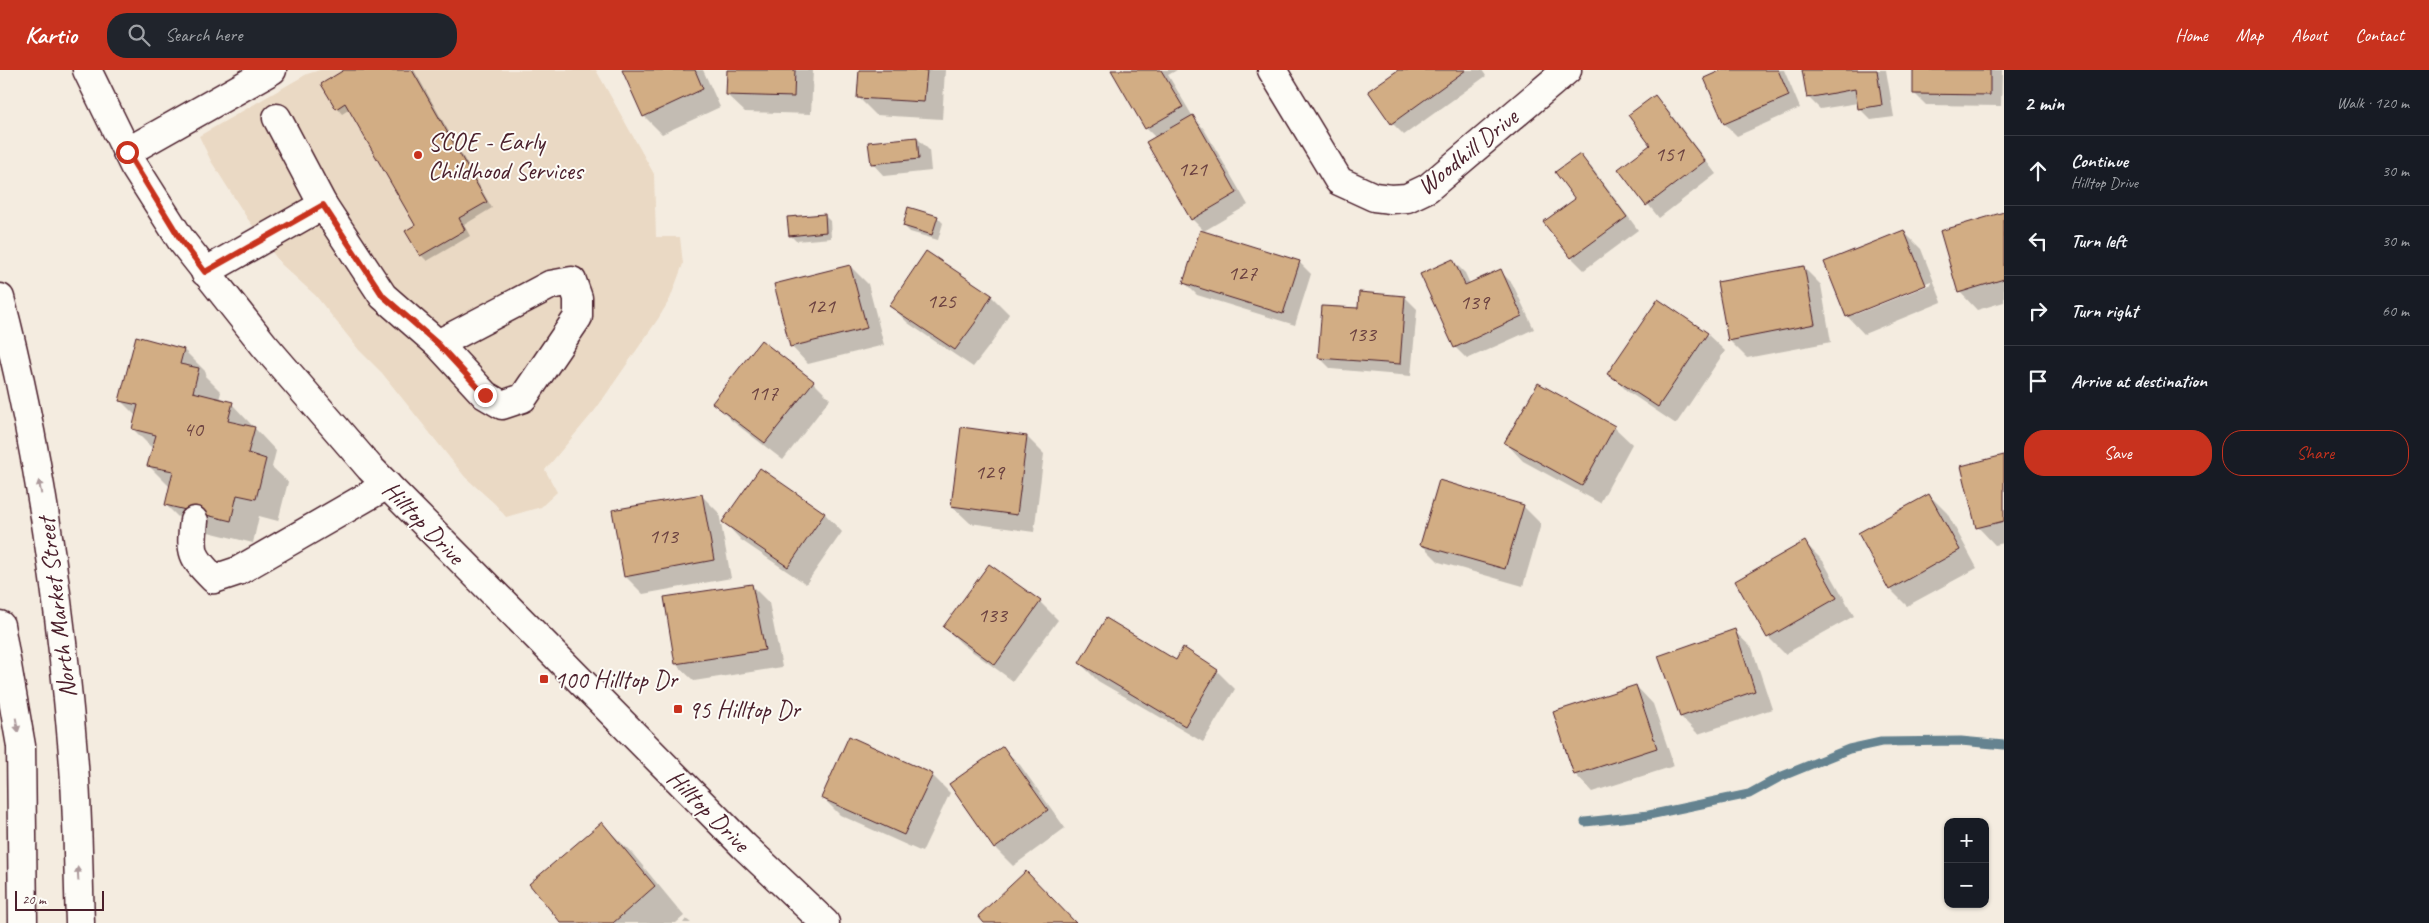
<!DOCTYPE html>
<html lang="en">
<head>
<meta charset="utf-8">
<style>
  :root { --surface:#171b24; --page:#20242c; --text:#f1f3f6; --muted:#9ea1a6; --line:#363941; --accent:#c8321e }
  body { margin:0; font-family:Caveat,sans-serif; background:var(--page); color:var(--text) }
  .controls { position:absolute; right:15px; bottom:15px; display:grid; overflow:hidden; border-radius:10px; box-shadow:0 1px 4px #0004 }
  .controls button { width:45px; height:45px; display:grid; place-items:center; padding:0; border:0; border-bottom:1px solid var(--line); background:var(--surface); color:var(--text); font:25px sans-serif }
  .scale { position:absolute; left:15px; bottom:12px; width:89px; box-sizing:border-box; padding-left:5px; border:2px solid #4a1f2b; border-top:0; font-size:14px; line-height:18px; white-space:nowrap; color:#4a1f2b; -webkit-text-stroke:4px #fdfcf7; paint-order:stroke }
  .stop { position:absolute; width:15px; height:15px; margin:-11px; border:4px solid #c8321e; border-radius:50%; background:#fff }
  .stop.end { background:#c8321e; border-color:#fff; box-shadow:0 1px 5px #0008 }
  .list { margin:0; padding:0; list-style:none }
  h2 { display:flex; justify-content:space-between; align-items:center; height:65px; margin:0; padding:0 20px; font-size:21px }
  h2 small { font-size:16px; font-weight:400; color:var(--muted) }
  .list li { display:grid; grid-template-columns:32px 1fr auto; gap:15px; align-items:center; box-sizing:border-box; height:70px; padding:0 20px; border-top:1px solid var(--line) }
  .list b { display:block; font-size:19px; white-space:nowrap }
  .list p { margin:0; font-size:16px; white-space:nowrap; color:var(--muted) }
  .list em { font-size:16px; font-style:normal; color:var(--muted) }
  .actions { display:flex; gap:10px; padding:15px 20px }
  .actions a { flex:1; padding:11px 0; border:1px solid var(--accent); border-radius:20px; text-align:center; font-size:18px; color:var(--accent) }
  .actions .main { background:var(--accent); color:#fff }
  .icon { flex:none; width:28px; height:28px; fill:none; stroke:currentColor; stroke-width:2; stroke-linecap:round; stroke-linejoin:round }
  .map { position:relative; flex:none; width:2004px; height:853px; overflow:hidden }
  header { display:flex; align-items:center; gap:30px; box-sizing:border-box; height:70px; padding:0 25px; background:var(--accent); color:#fff }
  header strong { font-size:24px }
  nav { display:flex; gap:28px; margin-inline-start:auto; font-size:18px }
  .search { width:350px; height:45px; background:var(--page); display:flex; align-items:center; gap:12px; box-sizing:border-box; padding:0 18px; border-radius:20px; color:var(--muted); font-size:19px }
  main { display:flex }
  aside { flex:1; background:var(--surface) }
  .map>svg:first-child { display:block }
</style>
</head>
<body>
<header>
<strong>Kartio</strong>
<div class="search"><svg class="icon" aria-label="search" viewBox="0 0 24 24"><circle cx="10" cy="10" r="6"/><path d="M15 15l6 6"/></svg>Search here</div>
<nav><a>Home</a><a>Map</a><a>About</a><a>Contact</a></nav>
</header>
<main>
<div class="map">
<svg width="2004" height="853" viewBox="0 0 2004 853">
  <rect width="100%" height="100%" fill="#f4ece0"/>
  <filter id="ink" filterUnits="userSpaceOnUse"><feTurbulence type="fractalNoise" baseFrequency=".02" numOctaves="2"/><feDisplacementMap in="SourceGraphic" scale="10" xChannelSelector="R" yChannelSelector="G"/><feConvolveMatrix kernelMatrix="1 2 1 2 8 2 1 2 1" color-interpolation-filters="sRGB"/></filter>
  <g filter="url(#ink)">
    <!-- built -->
    <polygon fill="#ead9c4" points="320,0 596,0 654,104 656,167 680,167 683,194 670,229 658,249 596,339 545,400 557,422 541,437 506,447 495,434 465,407 382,303 359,280 316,226 281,194 247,148 211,91 199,66 307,4"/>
    <!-- shadow -->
    <g fill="#0003" fill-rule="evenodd">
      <polygon points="347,0 414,0 492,138 464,155 470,166 427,191 421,185 417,155 350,39 342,44 337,38"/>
      <polygon points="623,0 703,0 720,37 662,64 644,46"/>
      <polygon points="728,0 813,0 811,44 745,42 727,25"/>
      <polygon points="860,0 945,0 942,49 876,45 858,27"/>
      <polygon points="1112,0 1177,0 1168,5 1193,47 1204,59 1248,135 1204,161 1192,149 1156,68 1146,58"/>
      <polygon points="1400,0 1482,0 1486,6 1404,65 1392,53"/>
      <polygon points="1726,0 1784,0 1800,38 1737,66 1725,54 1706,9"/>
      <polygon points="1804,0 1886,0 1894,47 1871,50 1859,38 1858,33 1820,39 1808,27"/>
      <polygon points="1914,0 2002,0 2001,36 1926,35 1914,23"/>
      <polygon points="1654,26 1666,38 1716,104 1659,148 1620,99 1652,75"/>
      <polygon points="917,68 929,80 931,101 884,106 872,93"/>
      <polygon points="1580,86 1592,98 1638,160 1584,200 1572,188 1545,152 1576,129"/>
      <polygon points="2004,143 2004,232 1977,240 1960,222"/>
      <polygon points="824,145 830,151 831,168 796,171 790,165"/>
      <polygon points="937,147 943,153 938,170 910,162 904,156"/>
      <path d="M1903,161L1921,179L1942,232L1864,264L1847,246ZM1931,211L1932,214L1854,245V242Z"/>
      <polygon points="1453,191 1465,203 1470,214 1500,201 1512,213 1534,259 1467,289 1455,277"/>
      <polygon points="1299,192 1311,204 1295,255 1197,225 1185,213"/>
      <polygon points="850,196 868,214 884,275 808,294 791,276"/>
      <polygon points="1803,197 1821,215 1831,272 1747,288 1729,270"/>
      <polygon points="991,226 1009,244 993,271 973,297 908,253 891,236"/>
      <polygon points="1405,227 1417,239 1411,306 1331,299 1319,287 1359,240"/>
      <polygon points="1707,264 1725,281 1676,354 1627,321 1609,303"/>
      <polygon points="136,268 184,280 206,302 205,306 221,322 219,330 232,334 276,381 272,397 288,412 278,451 259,446 253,473 188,457 166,435 170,417 149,396 153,379 133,359 136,346 120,330"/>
      <polygon points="813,312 830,329 783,390 731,350 714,333"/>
      <polygon points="1614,357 1632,374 1600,433 1523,391 1506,373"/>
      <polygon points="1027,367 1044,384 1034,462 970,453 952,436"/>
      <polygon points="2004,386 2004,473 1995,475 1978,457"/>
      <polygon points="760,400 825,444 842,462 806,514 741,470 724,452"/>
      <polygon points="701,425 719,443 731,508 643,524 625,506"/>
      <polygon points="1929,425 1947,443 1977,498 1907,536 1890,519"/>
      <polygon points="1523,436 1541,454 1523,516 1439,492 1421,474"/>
      <polygon points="1805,473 1823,491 1854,546 1785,584 1768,567"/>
      <polygon points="990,496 1040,532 1058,550 1013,611 962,574 944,557"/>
      <polygon points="751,515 769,533 782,597 694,611 676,594"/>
      <polygon points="1734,561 1752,578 1772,639 1698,664 1681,647"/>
      <polygon points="1184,578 1217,601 1235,619 1203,672 1098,611 1080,593 1176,592"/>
      <polygon points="1636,616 1653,634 1674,696 1592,722 1575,704"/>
      <polygon points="1003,678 1020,695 1065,758 1013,796 995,778"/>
      <polygon points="932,705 950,723 922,782 840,745 823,728"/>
      <polygon points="602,754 632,783 684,846 676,853 563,853"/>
      <polygon points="686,849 691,853 683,853"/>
    </g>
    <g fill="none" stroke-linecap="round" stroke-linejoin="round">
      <!-- stream -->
      <polyline stroke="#658390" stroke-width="9" points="1585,752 1649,745 1749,724 1780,707 1849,679 1881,672 1961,671 2004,675"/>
    </g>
    <!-- building -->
    <g fill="#d2ad84" stroke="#4a1f2b">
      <polygon points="344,0 412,0 487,132 459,148 465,160 420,186 405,161 415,155 345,33 336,39 321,14"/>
      <polygon points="622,0 695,0 703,19 643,47"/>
      <polygon points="727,0 795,0 794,27 726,25"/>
      <polygon points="859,0 927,0 924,32 857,28"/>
      <polygon points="1111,0 1161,0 1183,37 1145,59"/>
      <polygon points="1398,0 1466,0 1391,54 1368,21"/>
      <polygon points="1722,0 1778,0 1789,26 1724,54 1704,8"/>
      <polygon points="1802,0 1877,0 1882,35 1858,39 1855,19 1807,28"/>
      <polygon points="1913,0 1990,0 1990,25 1913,24"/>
      <polygon points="1655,25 1705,91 1646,136 1618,99 1650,75 1628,45"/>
      <polygon points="1193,45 1237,123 1191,150 1146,72"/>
      <polygon points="917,67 919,89 871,94 868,72"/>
      <polygon points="1580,84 1627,147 1571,188 1543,152 1575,129 1555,102"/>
      <polygon points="908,137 938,146 932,165 903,156"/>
      <polygon points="2004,142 2004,209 1958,223 1940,161"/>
      <polygon points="825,144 826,162 789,166 787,147"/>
      <polygon points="1200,160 1300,191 1283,244 1183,213"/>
      <polygon points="1904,160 1926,215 1846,247 1824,192"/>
      <polygon points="926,181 992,225 975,253 955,280 889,236"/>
      <polygon points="1453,189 1465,215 1501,199 1522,246 1454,278 1420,204"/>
      <polygon points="850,195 867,258 790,277 774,214"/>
      <polygon points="1804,196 1815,254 1728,271 1717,212"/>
      <polygon points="1359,222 1405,226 1400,294 1318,288 1322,236 1358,238"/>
      <polygon points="1658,229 1708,263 1658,337 1607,304"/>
      <polygon points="136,266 184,279 180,294 199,298 193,322 233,332 228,351 255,357 248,383 266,389 256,429 237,425 231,451 165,435 173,401 147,396 156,365 132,359 138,335 119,331"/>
      <polygon points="761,270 814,311 765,373 712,333"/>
      <polygon points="1538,313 1615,356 1582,416 1504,373"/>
      <polygon points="961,357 1027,366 1017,445 951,436"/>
      <polygon points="2004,385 2004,451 1976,458 1961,396"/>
      <polygon points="760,398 825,443 788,497 722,452"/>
      <polygon points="1439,410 1524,435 1505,499 1420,475"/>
      <polygon points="702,424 714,490 624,507 612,440"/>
      <polygon points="1929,424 1960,480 1889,520 1858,463"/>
      <polygon points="1805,471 1837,528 1767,568 1735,511"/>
      <polygon points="989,494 1041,531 995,595 943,557"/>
      <polygon points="752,514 765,580 675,594 664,527"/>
      <polygon points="1106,548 1176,590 1183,577 1218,600 1185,656 1079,593"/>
      <polygon points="1735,559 1755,621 1680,647 1658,586"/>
      <polygon points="1636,615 1657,678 1574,705 1553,642"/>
      <polygon points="849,666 933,704 904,765 821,728"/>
      <polygon points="1003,676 1048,740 994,779 949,714"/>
      <polygon points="602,752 655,816 613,853 561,853 529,814"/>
      <polygon points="1026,801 1076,853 984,853 978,846"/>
    </g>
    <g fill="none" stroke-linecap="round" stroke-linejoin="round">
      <defs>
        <g id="minor">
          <polyline points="1272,0 1339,111 1374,127 1391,129 1407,128 1428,118 1567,0"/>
          <polyline points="277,48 323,135"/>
          <polyline points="127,82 272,0"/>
          <polyline points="205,202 323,135 383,226 438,274 485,325 502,335 523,328 578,247 578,228 572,211 550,215 438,274"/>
          <path d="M194,451C190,483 192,487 214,509L238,501L387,415"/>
        </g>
        <g id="major">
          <polyline points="87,0 134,96 181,170 264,275 370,398 744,776 825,853"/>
          <path d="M0,228C39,377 60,529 73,683C78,739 78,796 80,853"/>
          <polyline points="0,555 21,676 23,853"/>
        </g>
      </defs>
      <!-- minor casing -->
      <use href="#minor" stroke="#4a1f2b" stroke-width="31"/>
      <!-- major casing -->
      <use href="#major" stroke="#4a1f2b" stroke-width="31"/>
      <!-- minor -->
      <use href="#minor" stroke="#fdfcf7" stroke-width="28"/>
      <!-- major -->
      <use href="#major" stroke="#fdfcf7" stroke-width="28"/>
    </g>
    <!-- one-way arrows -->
    <defs><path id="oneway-solid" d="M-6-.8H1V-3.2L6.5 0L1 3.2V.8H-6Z" transform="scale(1.25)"/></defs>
    <g fill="#ac999b">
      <use href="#oneway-solid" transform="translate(40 417) rotate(-100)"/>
      <use href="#oneway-solid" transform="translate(17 655) rotate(80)"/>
      <use href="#oneway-solid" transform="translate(78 804) rotate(-93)"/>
    </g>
  </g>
  <g fill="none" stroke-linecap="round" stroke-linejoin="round" filter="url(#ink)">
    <!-- route -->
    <polyline stroke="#c8321e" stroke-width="6" points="127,82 181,170 205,202 323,135 383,226 438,274 485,325"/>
  </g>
  <!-- markers -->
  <g fill="#c8321e" stroke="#fdfcf7" stroke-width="2">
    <circle cx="418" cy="85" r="5"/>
    <rect x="539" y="604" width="10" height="10" rx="2.5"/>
    <rect x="673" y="634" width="10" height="10" rx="2.5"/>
  </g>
  <g text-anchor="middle" stroke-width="4" stroke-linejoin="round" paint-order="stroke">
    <!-- number labels -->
    <g font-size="22" fill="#6c4241">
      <text x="1669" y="91">151</text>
      <text x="1192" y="106">121</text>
      <text x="1242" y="210">127</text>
      <text x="941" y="238">125</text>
      <text x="1474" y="239">139</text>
      <text x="820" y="243">121</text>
      <text x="1361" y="271">133</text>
      <text x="763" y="330">117</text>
      <text x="193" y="366">40</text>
      <text x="989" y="409">129</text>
      <text x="663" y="473">113</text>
      <text x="992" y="552">133</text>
    </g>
    <!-- poi labels -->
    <g font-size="25" fill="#4a1f2b" stroke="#fdfcf7" text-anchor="start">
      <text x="428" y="80">SCOE - Early<tspan x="428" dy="29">Childhood Services</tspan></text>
      <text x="554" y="618">100 Hilltop Dr</text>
      <text x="688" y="648">95 Hilltop Dr</text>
    </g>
    <!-- street labels -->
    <g font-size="25" fill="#4a1f2b" stroke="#fdfcf7">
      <text transform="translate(1467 81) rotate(-39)" y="9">Woodhill Drive</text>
      <text transform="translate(424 452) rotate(46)" y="9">Hilltop Drive</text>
      <text transform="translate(56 538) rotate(-97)" y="9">North Market Street</text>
      <text transform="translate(709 740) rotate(45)" y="9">Hilltop Drive</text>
    </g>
  </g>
</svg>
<div class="controls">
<button>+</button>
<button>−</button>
</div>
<div class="scale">20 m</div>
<div class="stop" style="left:127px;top:82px"></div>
<div class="stop end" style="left:485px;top:325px"></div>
</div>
<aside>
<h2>2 min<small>Walk · 120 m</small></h2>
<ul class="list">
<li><svg class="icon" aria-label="ahead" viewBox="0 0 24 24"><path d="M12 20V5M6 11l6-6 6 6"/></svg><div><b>Continue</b><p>Hilltop Drive</p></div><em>30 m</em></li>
<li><svg class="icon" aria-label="left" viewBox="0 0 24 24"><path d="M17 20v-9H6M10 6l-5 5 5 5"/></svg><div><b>Turn left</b></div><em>30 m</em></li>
<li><svg class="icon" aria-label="right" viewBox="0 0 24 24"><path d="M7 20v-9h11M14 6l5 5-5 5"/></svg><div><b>Turn right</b></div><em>60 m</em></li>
<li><svg class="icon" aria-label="arrive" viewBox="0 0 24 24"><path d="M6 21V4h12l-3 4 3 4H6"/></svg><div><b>Arrive at destination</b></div></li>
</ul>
<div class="actions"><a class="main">Save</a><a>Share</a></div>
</aside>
</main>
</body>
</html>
